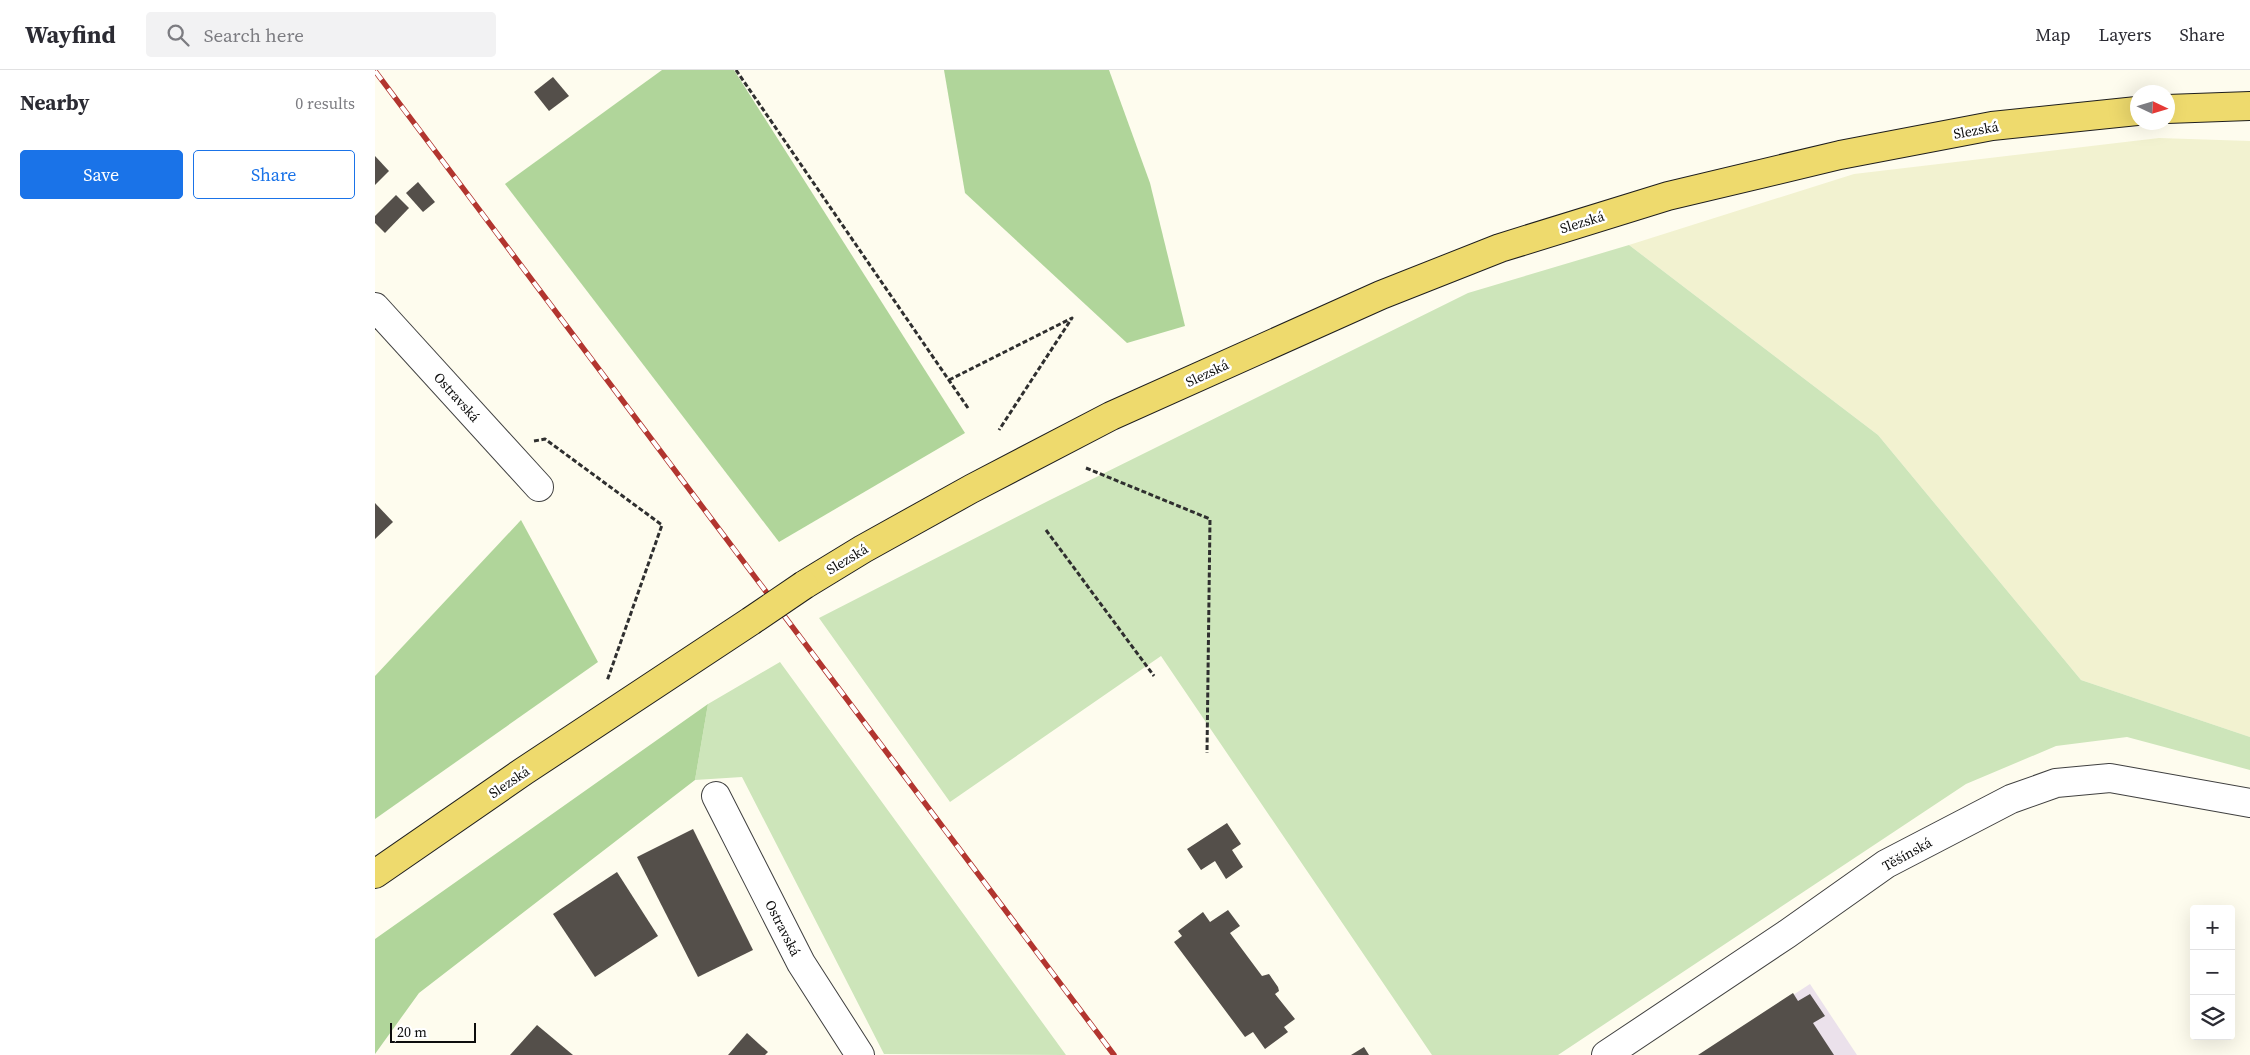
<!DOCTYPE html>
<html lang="en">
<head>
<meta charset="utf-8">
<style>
  :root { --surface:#fff; --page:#f2f2f3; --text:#2b2b33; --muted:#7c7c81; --line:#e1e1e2; --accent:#1a73e8 }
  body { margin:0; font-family:"Source Serif 4",serif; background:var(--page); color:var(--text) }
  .controls { position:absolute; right:15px; bottom:15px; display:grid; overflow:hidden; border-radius:5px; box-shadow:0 5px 20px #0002 }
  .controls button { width:45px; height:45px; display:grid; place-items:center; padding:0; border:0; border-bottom:1px solid var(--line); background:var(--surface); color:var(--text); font:25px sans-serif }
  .compass { position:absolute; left:1755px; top:15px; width:45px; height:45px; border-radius:50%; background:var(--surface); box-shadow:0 5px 20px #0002; rotate:94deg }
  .scale { position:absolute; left:15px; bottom:12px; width:86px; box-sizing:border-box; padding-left:5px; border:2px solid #0d0d0d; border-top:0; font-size:14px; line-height:18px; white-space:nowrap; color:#0d0d0d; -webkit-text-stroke:4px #fff; paint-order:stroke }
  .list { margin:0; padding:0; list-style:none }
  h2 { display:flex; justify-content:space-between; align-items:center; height:65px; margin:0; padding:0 20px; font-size:21px }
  h2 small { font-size:16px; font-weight:400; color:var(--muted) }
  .actions { display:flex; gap:10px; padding:15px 20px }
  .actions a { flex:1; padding:11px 0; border:1px solid var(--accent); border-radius:5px; text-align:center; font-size:18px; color:var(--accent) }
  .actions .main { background:var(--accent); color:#fff }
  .icon { flex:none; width:28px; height:28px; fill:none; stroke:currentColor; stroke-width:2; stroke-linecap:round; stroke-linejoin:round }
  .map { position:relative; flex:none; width:1875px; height:985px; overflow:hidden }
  header { display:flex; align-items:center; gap:30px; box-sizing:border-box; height:70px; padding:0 25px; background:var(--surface); border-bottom:1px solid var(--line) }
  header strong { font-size:24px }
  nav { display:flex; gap:28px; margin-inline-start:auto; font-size:18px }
  .search { width:350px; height:45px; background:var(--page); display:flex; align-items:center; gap:12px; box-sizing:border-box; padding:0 18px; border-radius:5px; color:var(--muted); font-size:19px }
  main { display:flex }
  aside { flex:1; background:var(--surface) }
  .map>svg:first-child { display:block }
</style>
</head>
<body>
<header>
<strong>Wayfind</strong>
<div class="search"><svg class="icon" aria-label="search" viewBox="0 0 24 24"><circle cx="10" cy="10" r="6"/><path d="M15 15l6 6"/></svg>Search here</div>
<nav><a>Map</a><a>Layers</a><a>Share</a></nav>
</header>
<main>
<aside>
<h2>Nearby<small>0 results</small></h2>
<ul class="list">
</ul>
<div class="actions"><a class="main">Save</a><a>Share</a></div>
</aside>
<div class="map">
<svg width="1875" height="985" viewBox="0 0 1875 985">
  <rect width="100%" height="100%" fill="#fefcee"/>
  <!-- industrial -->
  <polygon fill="#ebe1eb" points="1435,914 1482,985 1325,985"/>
  <!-- farmland -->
  <polygon fill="#f2f2d0" points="1784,68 1875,71 1875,667 1706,610 1503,365 1254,175 1479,104"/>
  <!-- green -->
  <g fill="#cde5ba">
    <polygon points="1254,175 1503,365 1706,610 1875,667 1875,700 1752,667 1681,676 1591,714 1183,985 1057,985 786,586 575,732 444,548 675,430 1093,223"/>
    <polygon points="405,592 691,985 509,984 367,707 320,710 333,634"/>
  </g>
  <!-- forest -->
  <g fill="#b0d59a">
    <polygon points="287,0 359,0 590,363 404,472 130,114"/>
    <polygon points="569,0 734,0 775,113 810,256 752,273 590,123"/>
    <polygon points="146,450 223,592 0,749 0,606"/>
    <polygon points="333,634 320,710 44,923 0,984 0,869"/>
  </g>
  <!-- building -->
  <g fill="#544f4a">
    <polygon points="178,7 194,26 174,41 159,22"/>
    <polygon points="0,86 14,101 0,115"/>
    <polygon points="43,112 60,132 48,142 31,123"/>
    <polygon points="21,125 34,138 10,163 0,153 0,146"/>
    <polygon points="0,433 18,452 0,469"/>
    <polygon points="852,753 866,774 857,780 868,797 851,809 840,791 826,800 812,779"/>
    <polygon points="318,759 378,880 323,907 262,787"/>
    <polygon points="242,802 283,866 220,907 178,844"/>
    <polygon points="853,840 865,856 855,863 887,906 894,904 903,917 904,921 900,924 920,949 909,957 913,962 890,979 878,962 870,967 799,872 807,866 803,861 828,842 835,852"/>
    <polygon points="1418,923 1423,931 1435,924 1450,946 1438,953 1459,985 1323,985"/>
    <polygon points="162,955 198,985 135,985"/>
    <polygon points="372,963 393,982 390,985 353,985"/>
    <polygon points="989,977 994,985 976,985"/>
  </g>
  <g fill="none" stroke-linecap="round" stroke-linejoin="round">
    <defs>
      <g id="minor">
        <polyline points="0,237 164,417"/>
        <polyline points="341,726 426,893 485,985"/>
        <polyline points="1231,985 1412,864 1511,794 1636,729 1681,713 1735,708 1875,733"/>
      </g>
      <g id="major">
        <polyline points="1792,39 1875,36"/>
        <polyline points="429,515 488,479 596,419 736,346 1006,225 1125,178 1293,126 1465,85 1617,56 1762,41"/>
        <polyline points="0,804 149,701 376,551"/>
      </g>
    </defs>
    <!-- minor casing -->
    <use href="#minor" stroke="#404040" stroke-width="30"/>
    <!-- major casing -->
    <use href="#major" stroke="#1e1e1e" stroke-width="30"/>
    <!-- path -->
    <g stroke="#2f2f2f" stroke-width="3" stroke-dasharray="5 2.5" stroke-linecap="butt">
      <polyline points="361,0 593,338"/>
      <polyline points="574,310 697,248 624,360"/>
      <polyline points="159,371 170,369 287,455 232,611"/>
      <polyline points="711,398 835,449 832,683"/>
      <polyline points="671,460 779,606"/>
    </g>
    <!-- minor -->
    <use href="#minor" stroke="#fff" stroke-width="28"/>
    <!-- major -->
    <use href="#major" stroke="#eeda6d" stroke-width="28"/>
    <defs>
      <polyline id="rail" points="0,1 739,985"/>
    </defs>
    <!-- rail casing -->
    <use href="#rail" stroke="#b2352f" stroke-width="5.5"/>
    <!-- rail -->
    <use href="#rail" stroke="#fff" stroke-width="4" stroke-dasharray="11" stroke-linecap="butt"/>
    <defs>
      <polyline id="major-bridge" points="376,551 429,515"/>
    </defs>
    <!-- major-bridge casing -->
    <use href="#major-bridge" stroke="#1e1e1e" stroke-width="30" stroke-linecap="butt"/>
    <!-- major-bridge -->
    <use href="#major-bridge" stroke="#eeda6d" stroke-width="28"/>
  </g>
  <g text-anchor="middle" stroke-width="5" stroke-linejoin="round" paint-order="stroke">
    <!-- street labels -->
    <g font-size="14" fill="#0d0d0d" stroke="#fff">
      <text transform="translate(1601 60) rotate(-10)" y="5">Slezská</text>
      <text transform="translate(1207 152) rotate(-17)" y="5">Slezská</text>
      <text transform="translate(832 303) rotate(-25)" y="5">Slezská</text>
      <text transform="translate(82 327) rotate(48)" y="5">Ostravská</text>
      <text transform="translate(472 489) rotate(-31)" y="5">Slezská</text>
      <text transform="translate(134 712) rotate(-34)" y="5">Slezská</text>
      <text transform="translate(1532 784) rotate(-29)" y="5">Těšínská</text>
      <text transform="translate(408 858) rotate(63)" y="5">Ostravská</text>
    </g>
  </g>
</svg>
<div class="controls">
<button>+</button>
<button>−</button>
<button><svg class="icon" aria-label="layers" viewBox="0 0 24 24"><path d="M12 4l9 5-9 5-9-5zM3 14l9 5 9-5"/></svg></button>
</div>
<svg class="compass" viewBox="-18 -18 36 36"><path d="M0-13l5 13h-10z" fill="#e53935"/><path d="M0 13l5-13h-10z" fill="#7c7c81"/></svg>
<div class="scale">20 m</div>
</div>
</main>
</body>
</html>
